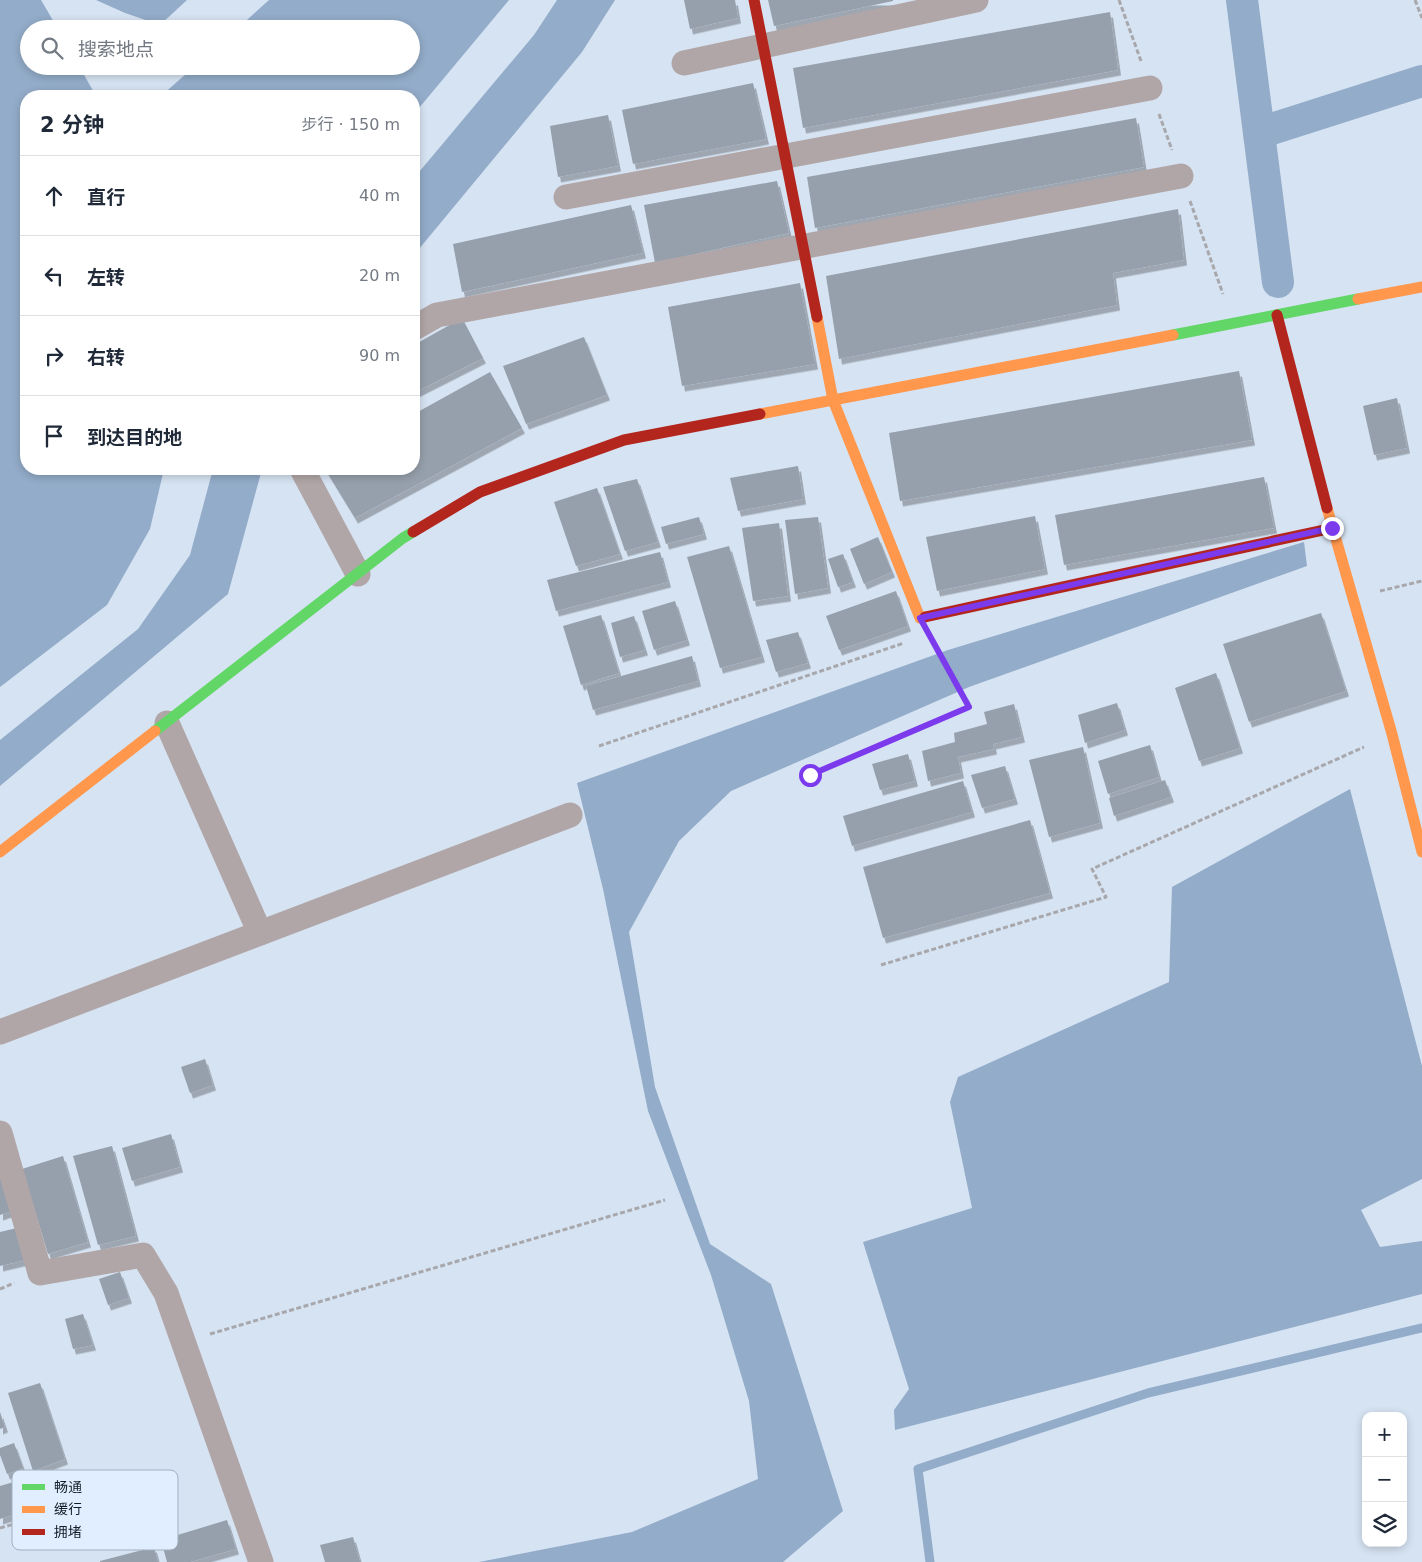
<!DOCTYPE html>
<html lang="zh">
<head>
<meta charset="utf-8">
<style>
  :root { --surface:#fff; --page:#f6f6f7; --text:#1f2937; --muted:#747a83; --line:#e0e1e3 }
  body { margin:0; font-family:"DejaVu Sans","Noto Sans SC",sans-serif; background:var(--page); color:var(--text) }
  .controls { position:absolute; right:15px; bottom:15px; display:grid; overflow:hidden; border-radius:10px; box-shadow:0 2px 8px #0003 }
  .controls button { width:45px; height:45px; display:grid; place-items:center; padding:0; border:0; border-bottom:1px solid var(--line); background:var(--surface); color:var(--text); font:25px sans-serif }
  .stop { position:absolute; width:15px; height:15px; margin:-11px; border:4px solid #7c3aed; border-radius:50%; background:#fff }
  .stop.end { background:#7c3aed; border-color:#fff; box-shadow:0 1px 5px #0008 }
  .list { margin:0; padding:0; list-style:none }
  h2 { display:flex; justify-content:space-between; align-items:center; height:65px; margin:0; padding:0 20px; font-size:21px }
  h2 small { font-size:16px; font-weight:400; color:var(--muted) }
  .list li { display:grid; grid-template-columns:32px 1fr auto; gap:15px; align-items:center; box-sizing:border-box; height:80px; padding:0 20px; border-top:1px solid var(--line) }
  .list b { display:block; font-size:19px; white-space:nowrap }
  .list em { font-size:16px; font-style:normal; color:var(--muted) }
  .icon { flex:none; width:28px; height:28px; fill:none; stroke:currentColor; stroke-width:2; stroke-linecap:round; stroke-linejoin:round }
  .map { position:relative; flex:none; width:1422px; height:1562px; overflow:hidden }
  .search { position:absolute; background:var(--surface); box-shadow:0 2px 8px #0003; left:20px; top:20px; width:400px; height:55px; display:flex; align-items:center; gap:12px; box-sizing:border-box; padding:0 18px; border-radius:28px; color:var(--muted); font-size:19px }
  .panel { position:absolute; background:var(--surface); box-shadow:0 2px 8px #0003; left:20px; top:90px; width:400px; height:385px; border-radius:20px }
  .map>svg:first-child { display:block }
</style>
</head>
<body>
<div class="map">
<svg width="1422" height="1562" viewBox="0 0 1422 1562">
  <defs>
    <filter id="shadow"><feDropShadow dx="3" dy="5.5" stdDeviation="0" flood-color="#0004"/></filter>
  </defs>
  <rect width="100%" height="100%" fill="#d6e3f2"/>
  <!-- water -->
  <g fill="#93acc9">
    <polygon points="0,0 41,0 58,29 29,29 29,66 79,66 96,96 26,96 26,469 164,469 150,529 107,605 0,687"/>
    <polygon points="96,0 187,0 160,25 125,13"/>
    <polygon points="269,0 509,0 414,114 414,96 161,96 195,66 411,66 411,29 237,29"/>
    <polygon points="557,0 615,0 582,52 414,255 414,178 534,35"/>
    <polygon points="213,469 262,469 228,594 0,786 0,740 138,629 190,555"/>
    <polygon points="1304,542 1307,566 969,687 731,791 679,841 629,932 655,1087 710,1244 771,1284 843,1511 783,1562 479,1562 632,1532 758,1479 749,1401 711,1275 648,1111 603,889 577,783 948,650"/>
    <polygon points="1350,789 1422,1066 1422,1179 1361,1210 1380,1247 1422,1241 1422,1294 895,1430 894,1410 909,1389 863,1242 972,1208 950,1102 958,1077 1169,982 1172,887"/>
  </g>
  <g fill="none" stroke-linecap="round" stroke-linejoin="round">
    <!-- stream -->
    <polyline stroke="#93acc9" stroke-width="9" points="930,1562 918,1469 1148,1393 1422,1328"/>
    <!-- canal -->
    <g stroke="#93acc9" stroke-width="32">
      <polyline points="1242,0 1278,282"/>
      <polyline points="1259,133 1422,81"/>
    </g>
  </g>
  <!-- building -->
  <g fill="#96a0ac" filter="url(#shadow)">
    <polygon points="684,0 735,0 738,18 690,29"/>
    <polygon points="768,0 893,0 893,1 774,26"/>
    <polygon points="1110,12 1118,70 803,128 793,68"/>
    <polygon points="753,83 766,139 633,164 622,110"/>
    <polygon points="608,115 618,166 558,177 550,126"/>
    <polygon points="1136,118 1144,167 815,228 807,177"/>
    <polygon points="777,181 789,233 655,263 644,205"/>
    <polygon points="631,205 643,253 462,292 453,244"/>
    <polygon points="1178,209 1184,260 1113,273 1117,305 839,359 826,276"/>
    <polygon points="800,283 815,364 682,386 668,307"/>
    <polygon points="462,318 483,358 414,393 414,345"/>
    <polygon points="584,337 607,395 526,424 503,366"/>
    <polygon points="1239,371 1252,440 900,501 889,433"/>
    <polygon points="490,372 522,428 355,518 325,469 414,469 414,414"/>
    <polygon points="1397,398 1407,448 1374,455 1363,406"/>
    <polygon points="798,466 803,499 738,511 730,478"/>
    <polygon points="1264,477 1274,528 1064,565 1055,515"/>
    <polygon points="637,479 658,542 625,551 603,487"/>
    <polygon points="597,488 620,554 576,566 554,502"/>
    <polygon points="1035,516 1045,569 937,591 926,537"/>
    <polygon points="699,517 704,534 666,544 661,527"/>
    <polygon points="818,517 828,588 795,594 785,520"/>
    <polygon points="779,523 788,596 753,601 742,528"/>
    <polygon points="878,537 892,572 864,584 850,549"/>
    <polygon points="729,546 762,657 720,668 687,557"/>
    <polygon points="660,552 668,582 556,611 547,580"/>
    <polygon points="843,554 853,582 838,587 828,559"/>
    <polygon points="896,591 908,626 839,650 826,616"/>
    <polygon points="675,601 687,640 654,650 642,611"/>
    <polygon points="1321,613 1346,691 1249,722 1223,644"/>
    <polygon points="601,615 619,673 581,685 563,626"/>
    <polygon points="634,616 645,650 620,657 611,623"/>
    <polygon points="798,632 808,663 776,672 766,640"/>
    <polygon points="692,656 698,681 593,710 586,686"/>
    <polygon points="1216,673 1240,748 1199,761 1175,688"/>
    <polygon points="1117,703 1125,730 1085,743 1078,715"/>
    <polygon points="1014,704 1022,737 993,744 994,749 958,757 961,773 928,781 922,751 955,742 954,733 987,724 984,712"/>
    <polygon points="1150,745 1159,777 1108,794 1098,761"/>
    <polygon points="1083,747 1100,823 1049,837 1029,760"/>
    <polygon points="908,754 915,781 880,790 872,764"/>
    <polygon points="1005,766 1015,799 982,808 971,775"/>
    <polygon points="1165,780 1171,797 1114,816 1109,798"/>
    <polygon points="963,781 972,812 852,846 843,816"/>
    <polygon points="1030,820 1050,893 883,938 863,867"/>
    <polygon points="205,1059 213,1085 190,1093 181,1067"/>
    <polygon points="171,1134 180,1167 132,1181 122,1148"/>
    <polygon points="112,1146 136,1236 98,1245 73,1156"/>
    <polygon points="63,1156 88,1242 48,1254 22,1169"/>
    <polygon points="6,1178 15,1210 0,1215 0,1179"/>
    <polygon points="21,1227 30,1259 0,1266 0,1232"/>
    <polygon points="120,1272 129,1298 108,1305 99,1279"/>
    <polygon points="83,1314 93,1345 73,1349 65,1319"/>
    <polygon points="40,1383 65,1459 33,1471 8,1393"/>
    <polygon points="0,1412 5,1427 0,1429"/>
    <polygon points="14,1443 23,1468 7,1474 0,1455 0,1448"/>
    <polygon points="24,1479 32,1509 0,1519 0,1486"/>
    <polygon points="227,1520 236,1549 190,1562 167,1562 161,1540"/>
    <polygon points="353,1537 360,1562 325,1562 320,1545"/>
    <polygon points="154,1547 158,1562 100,1562 100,1561"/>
  </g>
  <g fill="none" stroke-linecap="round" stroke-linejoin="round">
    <!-- path -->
    <g stroke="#a8a7ac" stroke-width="3" stroke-dasharray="5 2.5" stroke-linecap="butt">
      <polyline points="1119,0 1141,61"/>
      <polyline points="1415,0 1422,18"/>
      <polyline points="1159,114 1172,150"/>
      <polyline points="1190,201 1223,294"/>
      <polyline points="1380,591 1422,581"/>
      <polyline points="599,746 904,643"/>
      <polyline points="809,775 969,707 934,645"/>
      <polyline points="881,965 1106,897 1092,869 1364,747"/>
      <polyline points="0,1289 14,1283"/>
      <polyline points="210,1334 665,1200"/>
      <polyline points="0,1528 78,1506"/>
    </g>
    <!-- street -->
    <g stroke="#b1a6a7" stroke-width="25">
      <polyline points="684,63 976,0"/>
      <polyline points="566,197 1150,88"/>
      <polyline points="414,328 437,315 1181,176"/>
      <polyline points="302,469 358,574"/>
      <polyline points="167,723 260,933"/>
      <polyline points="0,1032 570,815"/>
      <polyline points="0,1133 40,1273 143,1255 166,1293 261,1562"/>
    </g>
    <!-- fast -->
    <g stroke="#63d668" stroke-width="11">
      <polyline points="1173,335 1358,299"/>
      <polyline points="155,731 403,538 413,532"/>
    </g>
    <!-- slow -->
    <g stroke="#ff974d" stroke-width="11">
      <polyline points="1358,299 1422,287"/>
      <polyline points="817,317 833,400 920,618 925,617"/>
      <polyline points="760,414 1173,335"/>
      <polyline points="1327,508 1392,734 1422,852"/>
      <polyline points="0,852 155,731"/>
    </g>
    <!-- jam -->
    <g stroke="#b3261e" stroke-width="11">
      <polyline points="754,0 817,317"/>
      <polyline points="1277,315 1327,508"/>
      <polyline points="413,532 480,492 624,440 760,414"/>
      <polyline points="925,617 1333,528"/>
    </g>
  </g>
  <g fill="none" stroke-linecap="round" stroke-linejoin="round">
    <!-- route -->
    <polyline stroke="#7c3aed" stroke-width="6" points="810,775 969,707 920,618 1332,528"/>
  </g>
  <!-- legend -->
  <rect x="12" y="1470" width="166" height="80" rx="8" fill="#e0eeff" stroke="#a3afbe" stroke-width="1"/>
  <rect x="22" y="1484" width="23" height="6" fill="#63d668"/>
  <rect x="22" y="1506" width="23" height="7" fill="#ff974d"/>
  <rect x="22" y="1529" width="23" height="6" fill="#b3261e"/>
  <g font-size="14" fill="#141d26">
    <text x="54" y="1492">畅通</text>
    <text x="54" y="1514">缓行</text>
    <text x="54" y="1537">拥堵</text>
  </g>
</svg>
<div class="controls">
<button>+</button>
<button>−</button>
<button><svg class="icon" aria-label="layers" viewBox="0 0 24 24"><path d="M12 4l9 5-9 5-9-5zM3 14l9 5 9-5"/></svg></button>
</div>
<div class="stop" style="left:810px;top:775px"></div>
<div class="stop end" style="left:1332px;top:528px"></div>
<div class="search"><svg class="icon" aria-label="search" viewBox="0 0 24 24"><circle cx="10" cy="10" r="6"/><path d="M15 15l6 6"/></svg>搜索地点</div>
<section class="panel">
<h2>2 分钟<small>步行 · 150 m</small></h2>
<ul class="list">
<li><svg class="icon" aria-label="ahead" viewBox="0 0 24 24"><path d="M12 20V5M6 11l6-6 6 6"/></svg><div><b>直行</b></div><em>40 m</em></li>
<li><svg class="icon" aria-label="left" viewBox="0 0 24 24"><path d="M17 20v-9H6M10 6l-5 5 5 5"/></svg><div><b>左转</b></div><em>20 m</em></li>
<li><svg class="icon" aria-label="right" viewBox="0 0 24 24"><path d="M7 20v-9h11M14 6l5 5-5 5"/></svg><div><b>右转</b></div><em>90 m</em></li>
<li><svg class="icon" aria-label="arrive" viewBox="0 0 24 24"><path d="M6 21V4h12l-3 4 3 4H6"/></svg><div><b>到达目的地</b></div></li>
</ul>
</section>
</div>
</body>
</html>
